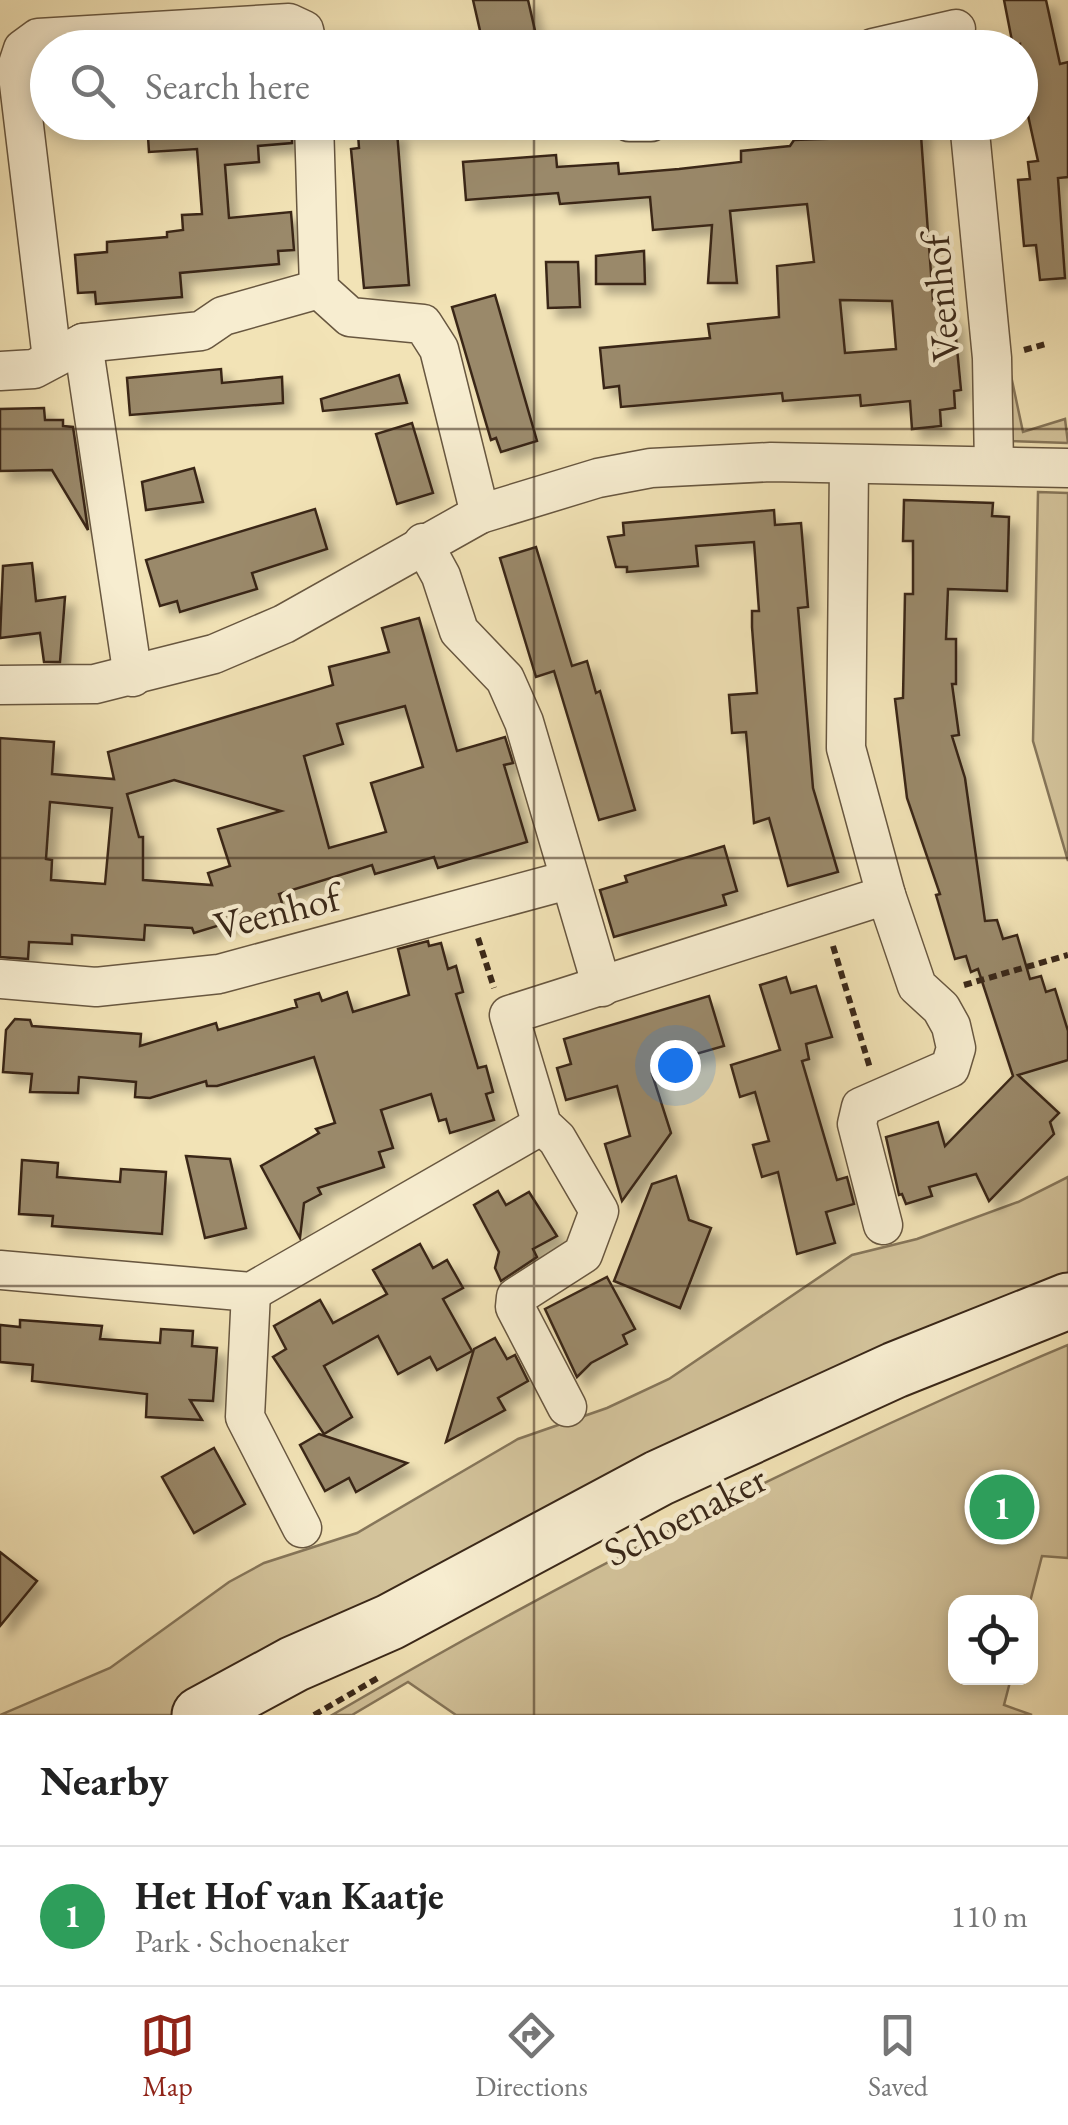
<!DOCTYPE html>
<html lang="en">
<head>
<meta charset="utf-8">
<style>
  :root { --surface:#fff; --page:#f6f6f6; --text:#222; --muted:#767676; --line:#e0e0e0; --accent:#8f2418 }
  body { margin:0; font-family:"EB Garamond",serif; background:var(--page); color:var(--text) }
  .controls { position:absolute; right:30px; bottom:30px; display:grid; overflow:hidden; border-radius:20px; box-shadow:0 5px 15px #0003 }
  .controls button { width:90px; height:90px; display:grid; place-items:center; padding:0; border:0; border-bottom:2px solid var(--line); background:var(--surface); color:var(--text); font:50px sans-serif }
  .you { position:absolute; left:675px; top:1065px; width:35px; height:35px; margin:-25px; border:8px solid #fff; border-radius:50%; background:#1a73e8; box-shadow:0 0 0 15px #1a73e833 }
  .badge { display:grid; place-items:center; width:65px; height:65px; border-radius:50%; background:var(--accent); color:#fff; font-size:32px; font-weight:700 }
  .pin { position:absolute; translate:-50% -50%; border:5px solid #fff; box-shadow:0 2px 10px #0006 }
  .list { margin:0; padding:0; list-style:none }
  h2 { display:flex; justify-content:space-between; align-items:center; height:130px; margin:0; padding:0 40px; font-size:42px }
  h2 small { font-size:32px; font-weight:400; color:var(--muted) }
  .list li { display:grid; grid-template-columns:65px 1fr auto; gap:30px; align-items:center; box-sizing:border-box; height:140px; padding:0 40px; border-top:2px solid var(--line) }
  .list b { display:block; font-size:38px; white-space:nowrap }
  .list p { margin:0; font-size:32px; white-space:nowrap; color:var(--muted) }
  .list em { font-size:32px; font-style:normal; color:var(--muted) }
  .icon { flex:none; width:55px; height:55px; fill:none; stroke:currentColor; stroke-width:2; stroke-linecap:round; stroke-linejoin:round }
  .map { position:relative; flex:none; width:1068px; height:1715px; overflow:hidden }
  .search { position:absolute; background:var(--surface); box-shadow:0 5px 15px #0003; left:30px; right:30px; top:30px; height:110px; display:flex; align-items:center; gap:25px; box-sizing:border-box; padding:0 35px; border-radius:55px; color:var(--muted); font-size:38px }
  .sheet { height:270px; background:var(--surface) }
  nav { display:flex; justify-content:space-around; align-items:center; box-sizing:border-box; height:140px; border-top:2px solid var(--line); background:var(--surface); font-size:28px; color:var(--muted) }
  nav a { display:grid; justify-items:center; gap:5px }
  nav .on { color:var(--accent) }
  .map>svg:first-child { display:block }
</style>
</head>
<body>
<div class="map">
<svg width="1068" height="1715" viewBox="0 0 1068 1715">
  <defs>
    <filter id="shadow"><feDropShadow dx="9" dy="9" stdDeviation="5" flood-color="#0004"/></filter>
  </defs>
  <rect width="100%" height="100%" fill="#f2e3b6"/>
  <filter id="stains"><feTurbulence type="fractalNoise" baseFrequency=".002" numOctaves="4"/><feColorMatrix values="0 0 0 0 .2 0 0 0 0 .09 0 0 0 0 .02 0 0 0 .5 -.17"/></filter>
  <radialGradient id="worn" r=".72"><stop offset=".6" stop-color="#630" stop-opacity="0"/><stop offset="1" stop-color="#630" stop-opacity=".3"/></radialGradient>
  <!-- green -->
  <g fill="#d3c39b" stroke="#86765a" stroke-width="2.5">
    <polygon points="1007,357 1023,432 1065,419 1068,443 1010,441"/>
    <polygon points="1038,492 1068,493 1068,861 1033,741"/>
    <polygon points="1068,1177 1068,1275 184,1715 0,1715 110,1668 229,1582 264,1563 357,1533 518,1439 607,1408 669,1379 852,1255 917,1239 1018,1202"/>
    <path d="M1068,1345V1558L1042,1556L1030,1602H956V1678H1011L1004,1705L1032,1715H456L408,1682L352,1715H332C569,1577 815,1451 1068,1345Z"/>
  </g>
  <!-- building -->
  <g fill="#9a896b" stroke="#3a2819" stroke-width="2.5" fill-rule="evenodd" filter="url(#shadow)">
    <polygon points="473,0 528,0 539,48 484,48"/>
    <polygon points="1004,0 1046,0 1060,64 1068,62 1068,177 1058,178 1065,278 1040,280 1036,245 1024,246 1018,180 1030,179 1028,162 1038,161 1020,79 1020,44 1013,46"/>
    <polygon points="147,122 292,122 292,143 258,146 259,162 225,165 229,218 291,212 294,250 278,251 279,264 180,273 182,297 96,304 95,292 78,293 75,255 107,252 107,242 167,237 167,232 183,230 182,215 202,214 197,149 149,152"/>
    <path d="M878,122H920L933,301L946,300L948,318L954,317L961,390L954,391L955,408L940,410L941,426L912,429L910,401L861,406L860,395L783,401L782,393L621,407L619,386L604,388L600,348L710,338L708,324L779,317L777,266L814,262L807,204L730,211L737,283H708L712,225L653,230L650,197L560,204L558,193L466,200L463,162L556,155L557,167L618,163L619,174L679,169L741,162V151L790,146L794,140L878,137ZM840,300L892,301L896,349L845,353Z"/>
    <polygon points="397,131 409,285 364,288 351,149 359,148 358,134"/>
    <polygon points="644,251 645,284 596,284 596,256"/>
    <polygon points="546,262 578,262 580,307 548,308"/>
    <polygon points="495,295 537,441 501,452 496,438 491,440 452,307"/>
    <polygon points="221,369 222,383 282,377 283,403 130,415 127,378"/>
    <polygon points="399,375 407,403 323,411 321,399"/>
    <polygon points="44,408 45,420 63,420 63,426 73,427 88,530 52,470 0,471 0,409"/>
    <polygon points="412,423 433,493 397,504 376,434"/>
    <polygon points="194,468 203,502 146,510 142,482"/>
    <polygon points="904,500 993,503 992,516 1009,517 1007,591 948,589 946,639 956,639 956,684 952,684 959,735 952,736 965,778 985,921 997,920 1003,939 1017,935 1030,979 1041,976 1046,992 1055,989 1068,1031 1068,1060 1018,1075 1059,1113 1050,1122 1054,1134 989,1201 976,1174 929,1187 932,1196 906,1204 902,1194 899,1195 886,1137 938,1122 945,1146 1013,1076 978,969 971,972 966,956 955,959 936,895 940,894 907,798 895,699 903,698 905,594 913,594 913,541 903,541"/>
    <polygon points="315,509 327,549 252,573 257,589 180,612 177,601 160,606 146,560"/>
    <polygon points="774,510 775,525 801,523 808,607 798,608 813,788 838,872 788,886 769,818 754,823 746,732 732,733 729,695 757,693 752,627 752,611 759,611 754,542 696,546 698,566 627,572 627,567 616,567 608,537 624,535 623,523"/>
    <polygon points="536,547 572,666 587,661 596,693 600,691 635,810 599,820 554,671 536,677 500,558"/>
    <polygon points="32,563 36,601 65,597 60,662 44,662 40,633 0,638 3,566"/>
    <path d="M419,618L457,751L505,737L513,763L504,765L527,842L438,868L434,857L375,874L372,865L279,894L283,906L194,933L192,928L145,925L144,940L72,935V944L29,942L28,959L0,957V738L54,742L52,774L114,779L108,752L333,685L329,667L389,652L382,628ZM405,706L423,767L371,783L386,832L329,848L304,756L343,744L337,724ZM174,780L281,811L218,829L230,866L208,873L212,885L143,880V837H139L127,794ZM50,802L112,808L105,884L51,880L52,860L46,859Z"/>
    <polygon points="724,846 737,891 723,895 726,905 614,937 600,890 627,882 625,876"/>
    <polygon points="428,941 429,946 441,943 448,969 456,966 463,992 456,994 478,1068 486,1066 493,1092 486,1094 494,1120 450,1133 446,1119 439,1121 431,1094 381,1110 393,1148 379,1152 384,1167 318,1188 321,1194 304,1203 300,1238 261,1166 319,1133 316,1129 335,1123 314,1057 217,1086 207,1086 206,1081 150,1098 135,1097 136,1082 79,1077 78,1093 30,1092 32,1074 3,1072 6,1030 15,1019 30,1020 32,1026 141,1034 140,1046 216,1023 218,1030 297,1007 295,1000 319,993 322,1001 347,992 353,1012 409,995 398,949"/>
    <polygon points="786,977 791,993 816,986 832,1037 806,1044 809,1059 802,1061 837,1180 847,1177 854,1204 826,1212 835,1243 797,1254 778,1172 762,1177 753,1145 769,1141 755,1092 740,1097 731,1065 780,1050 760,985"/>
    <polygon points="709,996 724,1046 661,1064 662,1070 652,1074 671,1133 622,1201 605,1144 630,1136 617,1086 566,1100 557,1068 571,1064 564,1039"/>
    <polygon points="186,1156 230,1159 246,1228 205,1238"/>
    <polygon points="22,1160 58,1163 57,1177 120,1182 121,1169 166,1172 162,1234 52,1226 53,1216 19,1214"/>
    <polygon points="676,1176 689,1220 711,1228 680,1308 614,1281 652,1184"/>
    <polygon points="498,1191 506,1205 529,1192 557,1236 533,1249 537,1257 501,1281 495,1268 499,1252 474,1205"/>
    <polygon points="420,1244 433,1268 447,1260 463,1288 443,1299 472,1351 437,1370 430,1357 398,1374 378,1336 324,1366 352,1417 324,1434 273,1357 286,1349 274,1326 320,1300 333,1323 387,1294 373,1270"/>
    <polygon points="607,1277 635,1329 623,1335 627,1344 591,1363 577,1377 545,1309"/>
    <polygon points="20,1320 102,1326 100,1339 160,1343 161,1329 193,1331 192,1346 217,1348 213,1401 190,1400 202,1420 146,1417 147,1394 32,1381 33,1365 0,1362 0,1325 20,1327"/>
    <polygon points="495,1338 507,1359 515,1355 528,1381 498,1398 505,1410 446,1442 474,1349"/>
    <polygon points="319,1434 407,1463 356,1492 349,1478 325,1491 300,1445"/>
    <polygon points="214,1448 245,1504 194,1533 162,1477"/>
    <polygon points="0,1552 37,1581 0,1626"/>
  </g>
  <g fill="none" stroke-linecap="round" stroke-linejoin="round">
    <defs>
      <g id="street">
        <polyline points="873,48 956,29"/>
        <polyline points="314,122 319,289 350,317 423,324 439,349 480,514"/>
        <polyline points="629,122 651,122"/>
        <polyline points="969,122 992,358 994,466"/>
        <polyline points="83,343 133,677"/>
        <polyline points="52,359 17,67 23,49 38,38 289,23 304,30 308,48"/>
        <polyline points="0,371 34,369 83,343 201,331 223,316 319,289"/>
        <polyline points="849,466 846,748 886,895 917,986 941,1008 951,1026 956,1048 950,1068 861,1107 857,1124 883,1225"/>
        <polyline points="423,543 441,576 459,631 505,679 524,722 602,987"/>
        <polyline points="0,685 95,684 214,654 284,624 480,514 598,478 651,468 771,462 1068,468"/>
        <polyline points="0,979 96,987 219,974 568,880"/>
        <polyline points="0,1270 251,1292 542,1125"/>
        <polyline points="251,1292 245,1417 302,1528"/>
        <polyline points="567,1407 515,1307 516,1297 583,1254 599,1211 557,1139 542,1125 509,1015 886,895"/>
      </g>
      <polyline id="secondary" points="200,1715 294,1664 390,1622 659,1478 895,1370 1068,1301"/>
    </defs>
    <!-- street casing -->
    <use href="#street" stroke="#685740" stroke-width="41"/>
    <!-- secondary casing -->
    <use href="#secondary" stroke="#3a2819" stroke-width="59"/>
    <!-- path -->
    <g stroke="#3a2819" stroke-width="6" stroke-dasharray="8 5" stroke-linecap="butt">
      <polyline points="1024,350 1046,344"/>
      <polyline points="478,938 494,988"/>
      <polyline points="833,946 870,1068"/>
      <polyline points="964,985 1068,955"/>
      <polyline points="314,1715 378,1678"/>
    </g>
    <!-- street -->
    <use href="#street" stroke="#f7edd0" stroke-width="38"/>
    <!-- secondary -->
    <use href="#secondary" stroke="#f7edd0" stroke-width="55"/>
  </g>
  <!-- grid -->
  <path fill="none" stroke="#3a2819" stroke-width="2.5" stroke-opacity="0.55" d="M534,0V48M534,122V1715M0,429H1068M0,858H1068M0,1286H1068"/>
  <g text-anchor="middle" stroke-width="9" stroke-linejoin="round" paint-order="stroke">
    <!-- street labels -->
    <g font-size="40" fill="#3a2819" stroke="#f7edd0">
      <text transform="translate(940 298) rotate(-95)" y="14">Veenhof</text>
      <text transform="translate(277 911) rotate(-14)" y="14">Veenhof</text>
      <text transform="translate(685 1515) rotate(-27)" y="14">Schoenaker</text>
    </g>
  </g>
  <rect width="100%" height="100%" filter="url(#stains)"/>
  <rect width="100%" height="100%" fill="url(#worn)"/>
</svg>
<div class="controls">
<button><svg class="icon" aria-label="locate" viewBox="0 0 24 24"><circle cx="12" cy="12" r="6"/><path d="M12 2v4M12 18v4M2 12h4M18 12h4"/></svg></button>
</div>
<div class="you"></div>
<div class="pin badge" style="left:1002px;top:1507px;background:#2e9e5b">1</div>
<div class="search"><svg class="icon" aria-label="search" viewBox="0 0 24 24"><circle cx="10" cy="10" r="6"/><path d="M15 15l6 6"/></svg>Search here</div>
</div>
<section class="sheet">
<h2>Nearby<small></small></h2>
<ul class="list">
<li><span class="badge" style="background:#2e9e5b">1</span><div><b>Het Hof van Kaatje</b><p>Park · Schoenaker</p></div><em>110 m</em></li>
</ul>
</section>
<nav>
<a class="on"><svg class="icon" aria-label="map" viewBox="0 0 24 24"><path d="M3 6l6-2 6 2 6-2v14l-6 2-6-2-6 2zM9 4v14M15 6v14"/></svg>Map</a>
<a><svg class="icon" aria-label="directions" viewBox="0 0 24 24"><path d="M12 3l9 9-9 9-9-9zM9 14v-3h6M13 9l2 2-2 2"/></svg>Directions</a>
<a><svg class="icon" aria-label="saved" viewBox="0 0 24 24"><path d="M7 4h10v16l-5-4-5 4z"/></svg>Saved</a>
</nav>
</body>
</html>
